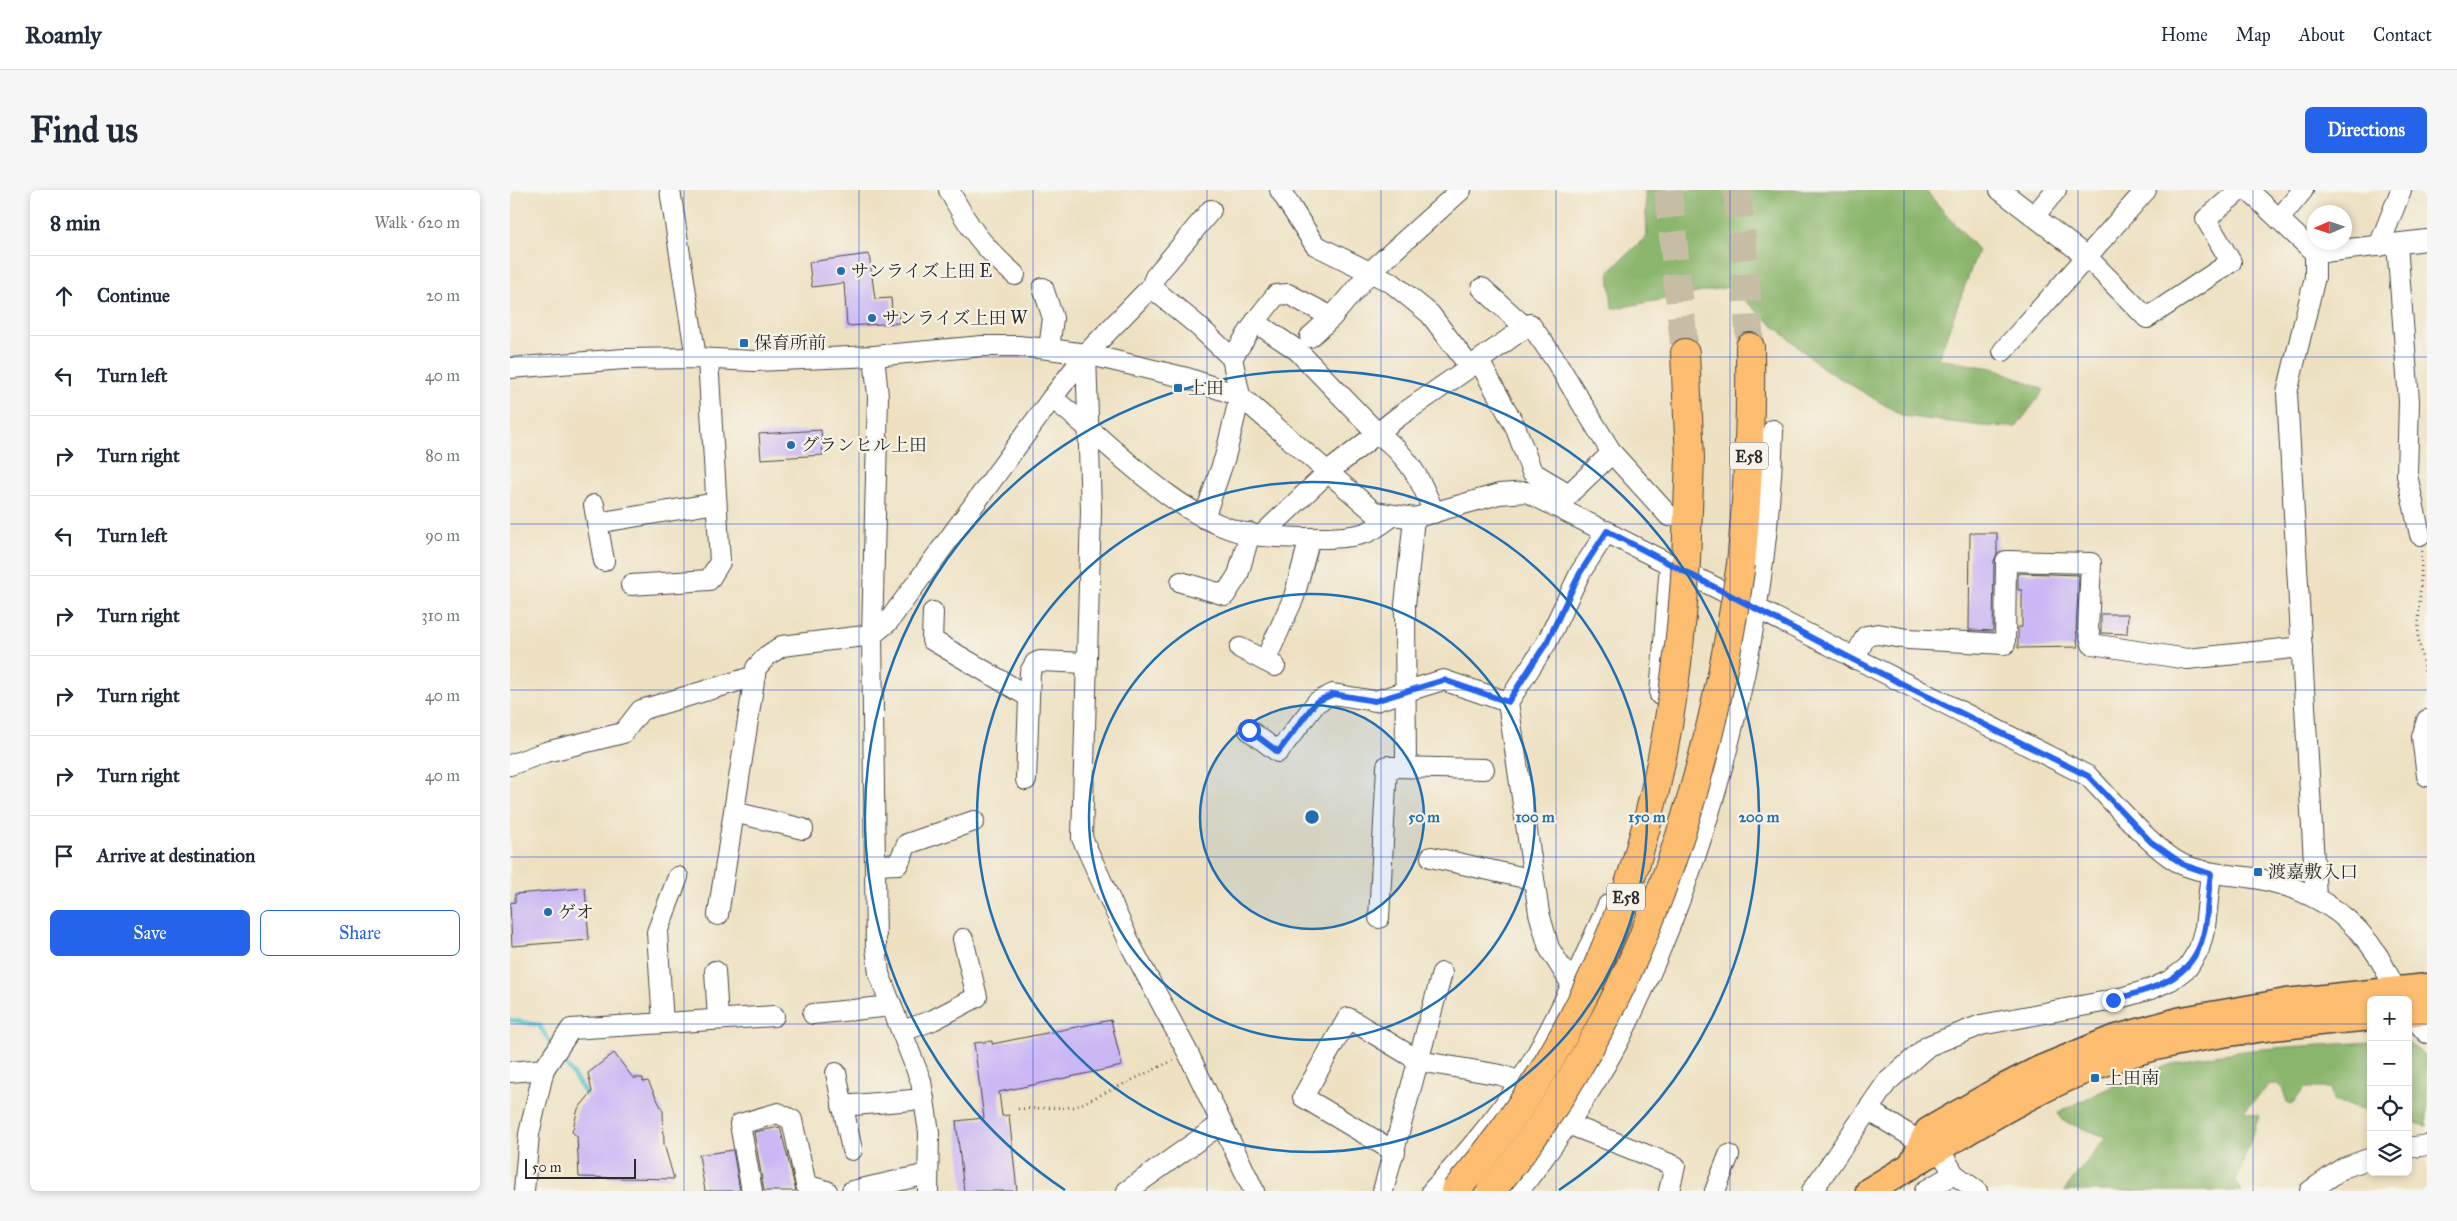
<!DOCTYPE html>
<html lang="en">
<head>
<meta charset="utf-8">
<style>
  :root { --surface:#fff; --page:#f6f6f7; --text:#1f2937; --muted:#747a83; --line:#e0e1e3; --accent:#2563eb }
  body { margin:0; font-family:"IM FELL Great Primer","Noto Serif JP",serif; background:var(--page); color:var(--text) }
  .controls { position:absolute; right:15px; bottom:15px; display:grid; overflow:hidden; border-radius:8px; box-shadow:0 2px 8px #0003 }
  .controls button { width:45px; height:45px; display:grid; place-items:center; padding:0; border:0; border-bottom:1px solid var(--line); background:var(--surface); color:var(--text); font:25px sans-serif }
  .compass { position:absolute; left:1797px; top:15px; width:45px; height:45px; border-radius:50%; background:var(--surface); box-shadow:0 2px 8px #0003; rotate:267deg }
  .scale { position:absolute; left:15px; bottom:12px; width:111px; box-sizing:border-box; padding-left:5px; border:2px solid #2b2b2b; border-top:0; font-size:14px; line-height:18px; white-space:nowrap; color:#2b2b2b; -webkit-text-stroke:4px #f7f3e8; paint-order:stroke }
  .stop { position:absolute; width:15px; height:15px; margin:-11px; border:4px solid #2563eb; border-radius:50%; background:#fff }
  .stop.end { background:#2563eb; border-color:#fff; box-shadow:0 1px 5px #0008 }
  .list { margin:0; padding:0; list-style:none }
  h2 { display:flex; justify-content:space-between; align-items:center; height:65px; margin:0; padding:0 20px; font-size:21px }
  h2 small { font-size:16px; font-weight:400; color:var(--muted) }
  .list li { display:grid; grid-template-columns:32px 1fr auto; gap:15px; align-items:center; box-sizing:border-box; height:80px; padding:0 20px; border-top:1px solid var(--line) }
  .list b { display:block; font-size:19px; white-space:nowrap }
  .list em { font-size:16px; font-style:normal; color:var(--muted) }
  .actions { display:flex; gap:10px; padding:15px 20px }
  .actions a { flex:1; padding:11px 0; border:1px solid var(--accent); border-radius:8px; text-align:center; font-size:18px; color:var(--accent) }
  .actions .main { background:var(--accent); color:#fff }
  .icon { flex:none; width:28px; height:28px; fill:none; stroke:currentColor; stroke-width:2; stroke-linecap:round; stroke-linejoin:round }
  .map { position:relative; flex:none; width:1917px; height:1001px; overflow:hidden; border-radius:8px }
  header { display:flex; align-items:center; gap:30px; box-sizing:border-box; height:70px; padding:0 25px; background:var(--surface); border-bottom:1px solid var(--line) }
  header strong { font-size:24px }
  nav { display:flex; gap:28px; margin-inline-start:auto; font-size:18px }
  .intro { display:flex; align-items:center; justify-content:space-between; box-sizing:border-box; height:120px; padding:0 30px }
  h1 { margin:0; font-size:35px }
  .button { padding:12px 22px; border-radius:8px; background:var(--accent); color:#fff; font-size:18px; font-weight:700 }
  main { display:flex; gap:30px; padding:0 30px }
  aside { flex:1; background:var(--surface); border-radius:8px; box-shadow:0 2px 8px #0003 }
  .map>svg:first-child { display:block }
</style>
</head>
<body>
<header>
<strong>Roamly</strong>
<nav><a>Home</a><a>Map</a><a>About</a><a>Contact</a></nav>
</header>
<div class="intro"><h1>Find us</h1><a class="button">Directions</a></div>
<main>
<aside>
<h2>8 min<small>Walk · 620 m</small></h2>
<ul class="list">
<li><svg class="icon" aria-label="ahead" viewBox="0 0 24 24"><path d="M12 20V5M6 11l6-6 6 6"/></svg><div><b>Continue</b></div><em>20 m</em></li>
<li><svg class="icon" aria-label="left" viewBox="0 0 24 24"><path d="M17 20v-9H6M10 6l-5 5 5 5"/></svg><div><b>Turn left</b></div><em>40 m</em></li>
<li><svg class="icon" aria-label="right" viewBox="0 0 24 24"><path d="M7 20v-9h11M14 6l5 5-5 5"/></svg><div><b>Turn right</b></div><em>80 m</em></li>
<li><svg class="icon" aria-label="left" viewBox="0 0 24 24"><path d="M17 20v-9H6M10 6l-5 5 5 5"/></svg><div><b>Turn left</b></div><em>90 m</em></li>
<li><svg class="icon" aria-label="right" viewBox="0 0 24 24"><path d="M7 20v-9h11M14 6l5 5-5 5"/></svg><div><b>Turn right</b></div><em>310 m</em></li>
<li><svg class="icon" aria-label="right" viewBox="0 0 24 24"><path d="M7 20v-9h11M14 6l5 5-5 5"/></svg><div><b>Turn right</b></div><em>40 m</em></li>
<li><svg class="icon" aria-label="right" viewBox="0 0 24 24"><path d="M7 20v-9h11M14 6l5 5-5 5"/></svg><div><b>Turn right</b></div><em>40 m</em></li>
<li><svg class="icon" aria-label="arrive" viewBox="0 0 24 24"><path d="M6 21V4h12l-3 4 3 4H6"/></svg><div><b>Arrive at destination</b></div></li>
</ul>
<div class="actions"><a class="main">Save</a><a>Share</a></div>
</aside>
<div class="map">
<svg width="1917" height="1001" viewBox="0 0 1917 1001">
  <rect width="100%" height="100%" fill="#f7f3e8"/>
  <filter id="ink" filterUnits="userSpaceOnUse"><feTurbulence type="fractalNoise" baseFrequency=".02" numOctaves="2"/><feDisplacementMap in="SourceGraphic" scale="10" xChannelSelector="R" yChannelSelector="G"/><feConvolveMatrix kernelMatrix="1 2 1 2 8 2 1 2 1" color-interpolation-filters="sRGB"/></filter>
  <filter id="wash" filterUnits="userSpaceOnUse"><feTurbulence type="fractalNoise" baseFrequency=".0096" numOctaves="4" result="noise"/><feDisplacementMap in="SourceGraphic" scale="20" xChannelSelector="R" yChannelSelector="G"/><feGaussianBlur stdDeviation="1.12" result="paint"/><feColorMatrix in="noise" values="0 0 0 0 0 0 0 0 0 0 0 0 0 0 0 0 0 1.4 0 .05"/><feComposite in="paint" operator="in"/></filter>
  <g filter="url(#wash)">
    <rect width="100%" height="100%" fill="#eee1c2"/>
    <!-- forest -->
    <g fill="#8ab56c" stroke="#5a704c">
      <polygon points="1135,0 1415,0 1468,60 1428,169 1487,179 1534,200 1506,237 1472,236 1393,226 1313,178 1219,97 1102,119 1099,81 1137,46"/>
      <path d="M1861,852V921L1823,911L1821,898H1795L1782,914L1777,912L1773,900L1767,894H1760L1734,921L1749,926L1726,992L1732,1001H1554L1596,947L1553,931L1548,922C1580,908 1613,889 1646,879C1715,857 1789,857 1861,852Z"/>
      <polygon points="1898,853 1917,867 1917,936 1898,931"/>
    </g>
    <g fill="none" stroke-linecap="round" stroke-linejoin="round">
      <!-- stream -->
      <g stroke="#57c3cf" stroke-width="4.5">
        <polyline points="0,830 29,835 42,856"/>
        <polyline points="50,866 76,904"/>
      </g>
    </g>
    <g id="blocks">
      <!-- building -->
      <g fill="#cbb7f4">
        <polygon points="359,64 365,109 381,108 382,122 388,122 389,133 337,136 334,93 302,97 299,72"/>
        <polygon points="311,240 313,265 251,269 249,244"/>
        <polygon points="1460,343 1487,343 1487,364 1484,371 1483,441 1459,440"/>
        <polygon points="1508,383 1569,385 1566,438 1568,457 1508,458 1508,437 1512,437 1512,400 1508,400"/>
        <polygon points="1591,424 1618,424 1617,444 1591,443"/>
        <polygon points="75,698 79,750 2,756 0,713 5,712 5,704"/>
        <polygon points="601,830 612,876 489,902 492,926 499,925 507,1001 454,1001 446,931 474,928 464,853 482,851 482,854"/>
        <polygon points="104,863 123,888 133,888 133,892 138,891 153,921 154,954 164,989 69,987 67,946 62,942 68,919 82,902 78,883"/>
        <polygon points="270,937 286,1001 254,1001 244,942"/>
        <polygon points="223,960 230,1001 195,1001 189,965"/>
      </g>
    </g>
  </g>
  <g filter="url(#ink)">
    <use href="#blocks" fill-opacity="0" stroke="#484642" stroke-width="1"/>
    <g fill="none" stroke-linecap="round" stroke-linejoin="round">
      <!-- highway-tunnel -->
      <g stroke="#c7bda4" stroke-width="28" stroke-dasharray="28 14" stroke-linecap="butt">
        <polyline points="1158,0 1175,163"/>
        <polyline points="1227,0 1236,88 1240,157"/>
      </g>
      <defs>
        <g id="minor">
          <polyline points="160,0 186,168"/>
          <path d="M439,0C459,38 472,56 505,85"/>
          <polyline points="1490,0 1577,67 1637,128 1721,72 1696,29 1730,0"/>
          <polyline points="1738,0 1805,63 1805,87 1777,203 1806,707"/>
          <polyline points="1524,26 1546,0"/>
          <polyline points="1769,29 1793,0"/>
          <polyline points="1887,54 1899,211 1897,285 1910,345"/>
          <polyline points="1869,56 1891,0"/>
          <polyline points="1805,63 1917,50"/>
          <polyline points="641,97 687,135 722,168 730,206 715,267 694,328"/>
          <polyline points="533,98 543,128 539,159"/>
          <polyline points="972,98 1015,137"/>
          <path d="M745,132L787,160L867,243C897,264 911,289 924,323"/>
          <polyline points="800,147 822,127 861,81 951,0"/>
          <polyline points="1493,161 1636,0"/>
          <polyline points="576,164 581,321 572,648 622,758 678,863 744,1001"/>
          <polyline points="364,166 368,206 362,445 366,756 369,784 411,891 419,942 418,1001"/>
          <polyline points="722,168 748,128 766,105 778,104 822,127"/>
          <polyline points="969,171 1005,236 1022,282 1059,304"/>
          <polyline points="960,177 1020,134 1044,168 1102,263 1159,326"/>
          <path d="M0,178L114,169L186,168L244,171L364,166L472,156H508L539,159L576,164L677,188L730,206L864,322L904,328L989,304L1017,302L1578,586C1602,610 1646,664 1676,676C1702,686 1728,684 1754,690C1802,700 1842,725 1868,766C1876,780 1883,795 1891,810"/>
          <path d="M542,208C598,251 661,323 730,342C749,347 770,347 790,348C811,348 835,349 855,343C865,340 875,331 884,325"/>
          <polyline points="1052,314 1059,304 1102,263"/>
          <polyline points="84,315 94,371"/>
          <polyline points="87,333 206,313"/>
          <polyline points="751,346 818,282 888,227 960,177 920,124 882,93 805,55 770,0"/>
          <polyline points="671,392 715,405 728,385 740,343"/>
          <polyline points="121,395 199,390 210,372 198,169"/>
          <polyline points="423,422 422,450 519,507"/>
          <polyline points="730,458 765,476"/>
          <polyline points="1344,469 1356,446 1368,444 1398,449 1495,454 1496,371 1581,373 1578,439 1582,454 1677,469 1792,457"/>
          <polyline points="755,471 784,407 800,348"/>
          <polyline points="1150,505 1160,374"/>
          <polyline points="1917,530 1912,547 1917,586"/>
          <polyline points="739,540 768,562 807,512 823,504 865,511 933,490 998,512"/>
          <polyline points="0,575 36,562 113,543 131,520 245,486"/>
          <polyline points="882,577 974,579"/>
          <polyline points="896,577 895,415 904,328"/>
          <polyline points="516,590 520,482 525,473 530,471 576,473"/>
          <polyline points="224,622 293,639"/>
          <polyline points="921,667 1024,690"/>
          <polyline points="365,675 388,674 397,654 464,631"/>
          <polyline points="208,725 246,478 257,466 272,456 362,445 378,432 542,208 576,164 641,97 645,87 701,20"/>
          <polyline points="869,728 877,576"/>
          <polyline points="205,781 208,829"/>
          <polyline points="1062,795 1039,758 1029,723 998,512 1037,452 1070,383 1097,341"/>
          <polyline points="1898,822 1917,843"/>
          <polyline points="303,824 382,816"/>
          <polyline points="153,833 147,742 168,687"/>
          <polyline points="393,841 423,830 467,807 453,749"/>
          <polyline points="0,882 34,879"/>
          <polyline points="326,883 342,960"/>
          <polyline points="332,916 414,909"/>
          <polyline points="1358,920 1411,952"/>
          <polyline points="1898,958 1917,955"/>
          <polyline points="1429,959 1444,984 1467,1001"/>
          <polyline points="885,962 793,907 838,828 909,871 991,885 1010,892 1058,934 1165,976 1159,1001"/>
          <polyline points="14,1001 19,944 34,879 61,839 264,826"/>
          <polyline points="242,1001 230,934 268,923 282,930 296,995 317,1001"/>
          <polyline points="342,1001 418,984"/>
          <polyline points="617,1001 711,934"/>
          <polyline points="873,1001 932,783"/>
          <path d="M922,1001C953,967 985,931 1010,892C1045,836 1071,775 1098,715"/>
          <path d="M1009,1001C1049,948 1089,893 1118,832C1204,653 1258,440 1263,240"/>
          <polyline points="1205,1001 1219,965"/>
          <polyline points="1302,1001 1377,892 1418,856 1471,835 1603,810 1641,799 1661,790 1678,777 1689,759 1695,737 1701,683"/>
          <polyline points="1415,1001 1444,984"/>
          <polyline points="1800,1001 1833,978 1861,968"/>
        </g>
        <g id="major">
          <polyline points="1898,823 1917,821"/>
          <polyline points="1401,976 1418,941 1487,901 1528,880 1603,849 1672,830 1719,822 1776,812 1917,797"/>
          <path d="M1359,1001C1448,948 1544,881 1646,857C1717,840 1789,834 1861,827"/>
        </g>
        <g id="highway">
          <polyline points="1175,163 1180,268 1176,371"/>
          <path d="M1231,374C1238,302 1241,230 1240,157"/>
        </g>
      </defs>
      <!-- minor casing -->
      <use href="#minor" stroke="#484642" stroke-width="22"/>
      <!-- major casing -->
      <use href="#major" stroke="#484642" stroke-width="29"/>
      <!-- highway casing -->
      <use href="#highway" stroke="#484642" stroke-width="30"/>
      <!-- path -->
      <g stroke="#484642" stroke-width="2.5" stroke-dasharray="1 4" stroke-linecap="butt">
        <polyline points="1912,361 1908,446 1917,496"/>
        <polyline points="508,919 565,917 664,870"/>
      </g>
      <!-- minor -->
      <use href="#minor" stroke="#fff" stroke-width="20"/>
      <!-- major -->
      <use href="#major" stroke="#fcbd6f" stroke-width="26"/>
      <!-- highway -->
      <use href="#highway" stroke="#fcbd6f" stroke-width="28"/>
      <defs>
        <g id="highway-bridge">
          <path d="M945,1001C1103,820 1163,607 1176,371"/>
          <path d="M981,1001C1128,826 1199,597 1231,374"/>
        </g>
      </defs>
      <!-- highway-bridge casing -->
      <use href="#highway-bridge" stroke="#484642" stroke-width="30" stroke-linecap="butt"/>
      <!-- highway-bridge -->
      <use href="#highway-bridge" stroke="#fcbd6f" stroke-width="28"/>
    </g>
  </g>
  <g fill="none" stroke-linecap="round" stroke-linejoin="round" filter="url(#ink)">
    <!-- route -->
    <path stroke="#2563eb" stroke-width="6" d="M739,540L768,562L806,512L823,504L865,511L934,490L998,512L1037,452L1070,383L1097,341L1344,470L1578,586L1641,652L1674,675L1701,684C1698,701 1698,719 1695,737C1686,789 1647,797 1603,810"/>
  </g>
  <!-- grid -->
  <path fill="none" stroke="#1d4ed8" stroke-width="1" stroke-opacity="0.55" d="M174,0V1001M349,0V1001M523,0V1001M697,0V1001M871,0V1001M1046,0V1001M1220,0V1001M1394,0V1001M1568,0V1001M1743,0V1001M0,167H1917M0,334H1917M0,500H1917M0,667H1917M0,834H1861M1898,834H1917"/>
  <!-- distance rings -->
  <circle cx="802" cy="627" r="112" fill="#1f6fb2" fill-opacity=".12"/>
  <g fill="none" stroke="#1f6fb2" stroke-width="2.5">
    <circle cx="802" cy="627" r="112"/>
    <circle cx="802" cy="627" r="223"/>
    <circle cx="802" cy="627" r="335"/>
    <path d="M555 1000A447 447 0 1 1 1049 1000"/>
  </g>
  <!-- markers -->
  <g fill="#1f6fb2" stroke="#f7f3e8" stroke-width="2">
    <circle cx="331" cy="81" r="5"/>
    <circle cx="362" cy="128" r="5"/>
    <rect x="229" y="148" width="10" height="10" rx="2.5"/>
    <rect x="663" y="193" width="10" height="10" rx="2.5"/>
    <circle cx="281" cy="255" r="5"/>
    <rect x="1743" y="677" width="10" height="10" rx="2.5"/>
    <circle cx="38" cy="722" r="5"/>
    <rect x="1580" y="883" width="10" height="10" rx="2.5"/>
  </g>
  <g text-anchor="middle" stroke-width="4.5" stroke-linejoin="round" paint-order="stroke">
    <!-- shield labels -->
    <g fill="#f7f3e8" stroke="#686764" stroke-width="1">
      <rect x="1220" y="252.5" width="38" height="27" rx="4"/>
      <rect x="1097" y="693.5" width="38" height="27" rx="4"/>
    </g>
    <g font-size="16" font-weight="bold" fill="#2b2b2b">
      <text x="1239" y="272">E58</text>
      <text x="1116" y="713">E58</text>
    </g>
    <!-- poi labels -->
    <g font-size="18" fill="#2b2b2b" stroke="#f7f3e8" text-anchor="start">
      <text x="341" y="87">サンライズ上田 E</text>
      <text x="372" y="134">サンライズ上田 W</text>
      <text x="244" y="159">保育所前</text>
      <text x="678" y="204">上田</text>
      <text x="291" y="261">グランヒル上田</text>
      <text x="1758" y="688">渡嘉敷入口</text>
      <text x="48" y="728">ゲオ</text>
      <text x="1595" y="894">上田南</text>
    </g>
  </g>
  <circle cx="802" cy="627" r="8" fill="#1f6fb2" stroke="#f7f3e8" stroke-width="2.5"/>
  <g font-size="15" text-anchor="middle" font-weight="bold" fill="#1f6fb2" stroke="#f7f3e8" stroke-width="4.5" stroke-linejoin="round" paint-order="stroke">
    <text x="914" y="632">50 m</text>
    <text x="1025" y="632">100 m</text>
    <text x="1137" y="632">150 m</text>
    <text x="1249" y="632">200 m</text>
  </g>
</svg>
<div class="controls">
<button>+</button>
<button>−</button>
<button><svg class="icon" aria-label="locate" viewBox="0 0 24 24"><circle cx="12" cy="12" r="6"/><path d="M12 2v4M12 18v4M2 12h4M18 12h4"/></svg></button>
<button><svg class="icon" aria-label="layers" viewBox="0 0 24 24"><path d="M12 4l9 5-9 5-9-5zM3 14l9 5 9-5"/></svg></button>
</div>
<svg class="compass" viewBox="-18 -18 36 36"><path d="M0-13l5 13h-10z" fill="#e53935"/><path d="M0 13l5-13h-10z" fill="#747a83"/></svg>
<div class="scale">50 m</div>
<div class="stop" style="left:739px;top:540px"></div>
<div class="stop end" style="left:1603px;top:810px"></div>
</div>
</main>
</body>
</html>
